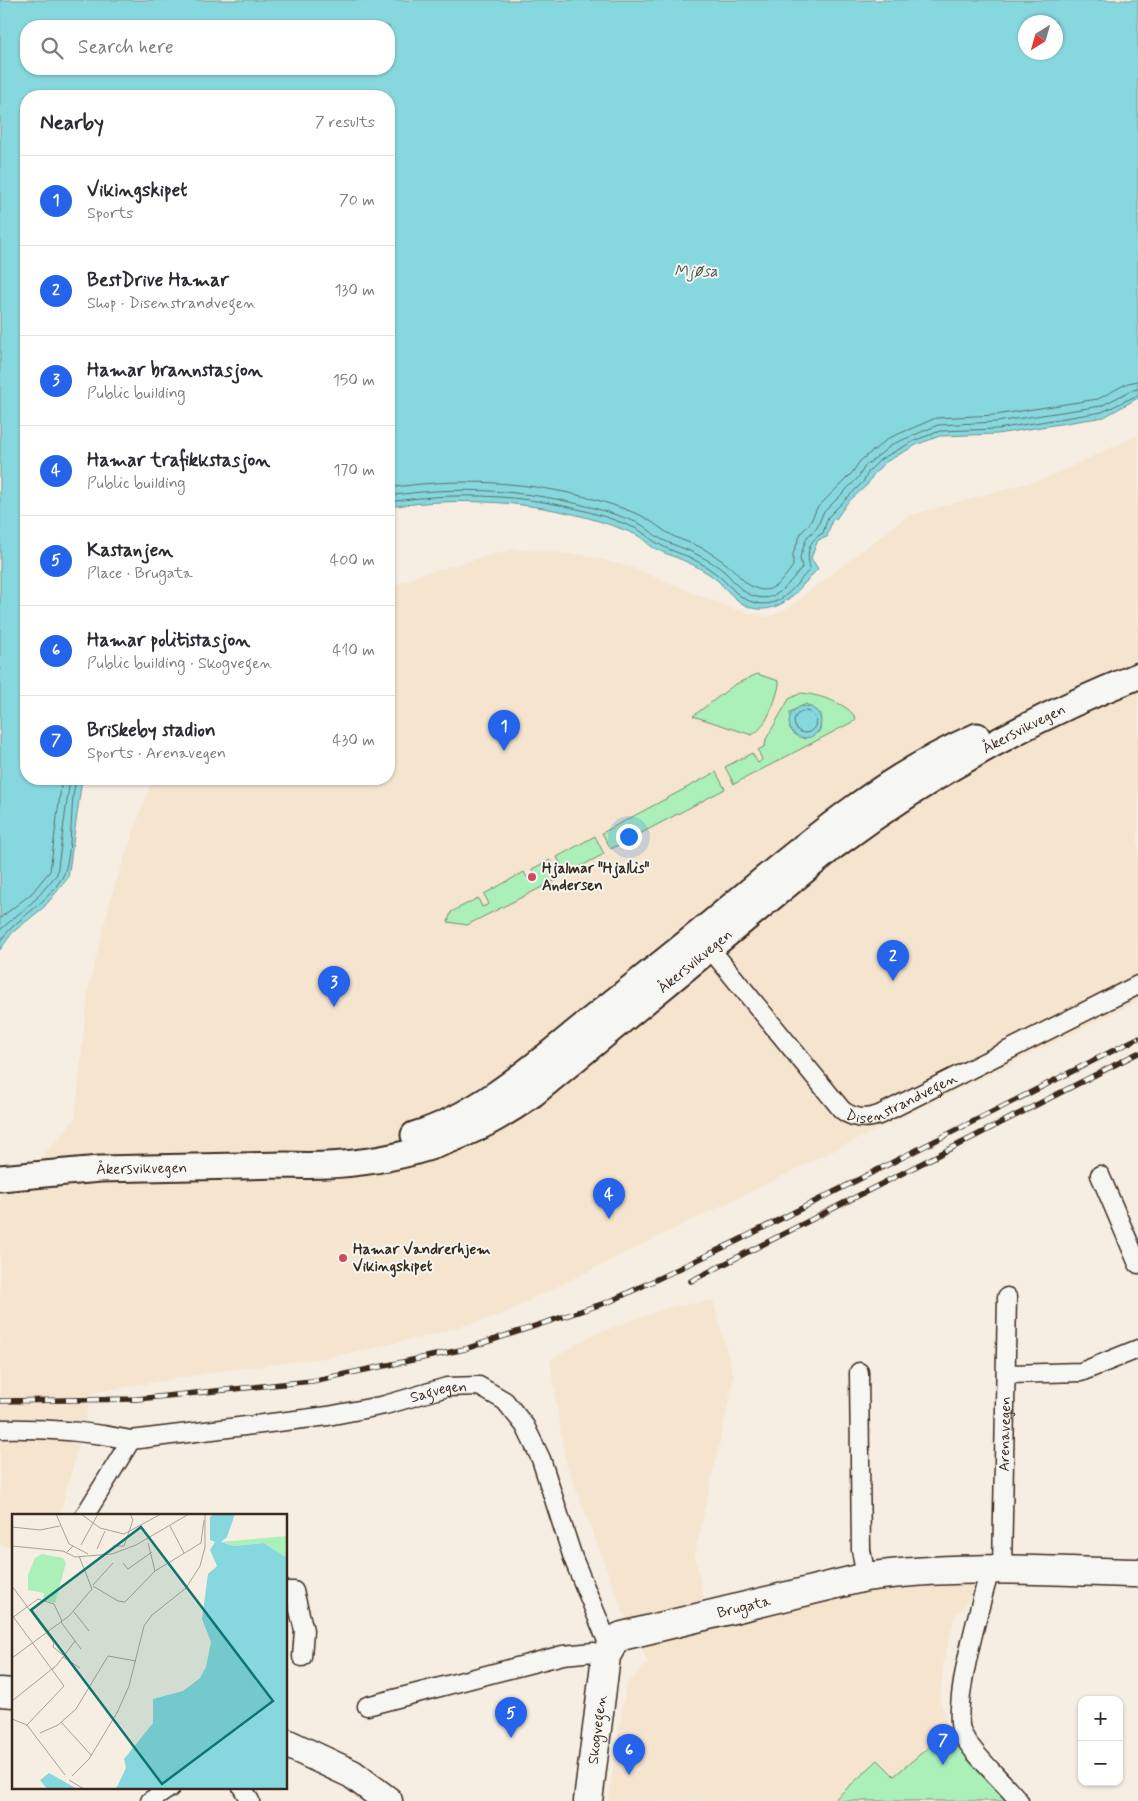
<!DOCTYPE html>
<html lang="en">
<head>
<meta charset="utf-8">
<style>
  :root { --surface:#fff; --page:#f7f7f7; --text:#2b2b33; --muted:#7c7c81; --line:#e1e1e2; --accent:#2563eb }
  body { margin:0; font-family:Mynerve,sans-serif; background:var(--page); color:var(--text) }
  .controls { position:absolute; right:15px; bottom:15px; display:grid; overflow:hidden; border-radius:10px; box-shadow:0 1px 4px #0004 }
  .controls button { width:45px; height:45px; display:grid; place-items:center; padding:0; border:0; border-bottom:1px solid var(--line); background:var(--surface); color:var(--text); font:25px sans-serif }
  .compass { position:absolute; left:1018px; top:15px; width:45px; height:45px; border-radius:50%; background:var(--surface); box-shadow:0 1px 4px #0004; rotate:217deg }
  .you { position:absolute; left:628px; top:836px; width:18px; height:18px; margin:-12px; border:4px solid #fff; border-radius:50%; background:#1a73e8; box-shadow:0 0 0 8px #1a73e833 }
  .badge { display:grid; place-items:center; width:32px; height:32px; border-radius:50%; background:var(--accent); color:#fff; font-size:16px; font-weight:700 }
  .pin { position:absolute; translate:-50% -41px; filter:drop-shadow(0 1px 2px #0008) }
  .pin::after { content:''; position:absolute; top:26px; width:18px; height:15px; background:inherit; clip-path:polygon(0 0,100% 0,50% 100%) }
  .list { margin:0; padding:0; list-style:none }
  h2 { display:flex; justify-content:space-between; align-items:center; height:65px; margin:0; padding:0 20px; font-size:21px }
  h2 small { font-size:16px; font-weight:400; color:var(--muted) }
  .list li { display:grid; grid-template-columns:32px 1fr auto; gap:15px; align-items:center; box-sizing:border-box; height:90px; padding:0 20px; border-top:1px solid var(--line) }
  .list b { display:block; font-size:19px; white-space:nowrap }
  .list p { margin:0; font-size:16px; white-space:nowrap; color:var(--muted) }
  .list em { font-size:16px; font-style:normal; color:var(--muted) }
  .icon { flex:none; width:28px; height:28px; fill:none; stroke:currentColor; stroke-width:2; stroke-linecap:round; stroke-linejoin:round }
  .map { position:relative; flex:none; width:1138px; height:1801px; overflow:hidden }
  .search { position:absolute; background:var(--surface); box-shadow:0 1px 4px #0004; left:20px; top:20px; width:375px; height:55px; display:flex; align-items:center; gap:12px; box-sizing:border-box; padding:0 18px; border-radius:20px; color:var(--muted); font-size:19px }
  .panel { position:absolute; background:var(--surface); box-shadow:0 1px 4px #0004; left:20px; top:90px; width:375px; height:695px; border-radius:20px }
  .map>svg:first-child { display:block }
</style>
</head>
<body>
<div class="map">
<svg width="1138" height="1801" viewBox="0 0 1138 1801">
  <rect width="100%" height="100%" fill="#f6eee2"/>
  <filter id="ink" filterUnits="userSpaceOnUse"><feTurbulence type="fractalNoise" baseFrequency=".02" numOctaves="2"/><feDisplacementMap in="SourceGraphic" scale="10" xChannelSelector="R" yChannelSelector="G"/><feConvolveMatrix kernelMatrix="1 2 1 2 8 2 1 2 1" color-interpolation-filters="sRGB"/></filter>
  <g filter="url(#ink)">
    <!-- built -->
    <g fill="#f5e5cf">
      <polygon points="1138,435 1138,1001 500,1315 423,1337 330,1357 208,1373 92,1393 60,1515 14,1515 14,1547 0,1546 0,1194 12,1190 75,1119 88,990 114,887 152,779 389,779 389,588 422,574 513,549 584,555 630,567 737,610 767,617 785,610 907,516 1046,478"/>
      <polygon points="713,1300 734,1377 695,1555 704,1601 720,1610 993,1571 955,1616 944,1659 940,1700 949,1729 1013,1801 608,1801 626,1685 648,1662 624,1615 565,1460 550,1360 595,1334 667,1308"/>
    </g>
    <!-- green -->
    <g fill="#abefb9" stroke="#738c6c" fill-rule="evenodd">
      <path d="M757,674L779,681V685C776,700 766,728 752,735L693,716L734,685Z"/>
      <path d="M801,693C816,694 852,704 856,720L734,784L725,767L752,753L758,763L762,760L758,750L765,746L766,739L789,699ZM806,704L821,714L820,731L804,739L790,729V712Z"/>
      <polygon points="716,772 725,789 611,849 602,833"/>
      <polygon points="595,836 604,854 566,874 557,857"/>
      <polygon points="550,860 560,878 467,925 448,922 451,912 478,898 482,907 489,904 484,894 524,872 530,882 537,879 532,869"/>
      <polygon points="949,1730 1011,1801 833,1801 878,1760 894,1776"/>
    </g>
    <!-- water -->
    <g fill="#87d8de" stroke="#699291" fill-rule="evenodd">
      <path d="M0,0H1138V398L1104,417L997,434L940,436L918,444L884,463L873,475L867,485L847,503L836,519L832,520L827,537L818,540L811,558L818,569C799,587 787,611 757,609C740,607 729,592 718,581C710,574 698,567 689,563C677,557 665,554 654,548C646,543 641,536 632,533C557,502 469,495 389,507V96H26V779H82L68,878L44,907L12,933L0,950ZM1026,22H1056V52H1026ZM26,26H389V69H26Z"/>
      <circle cx="805" cy="722" r="16"/>
    </g>
    <g fill="none" stroke-linecap="round" stroke-linejoin="round">
      <!-- shore -->
      <g stroke="#59706b" stroke-width="1">
        <path d="M389,488C470,475 563,483 640,515C653,521 662,531 675,537C683,541 692,543 700,547C710,552 720,559 729,566C739,574 744,585 758,589C774,594 784,578 793,566V554L801,533L810,523L817,508L852,473L860,461L889,438L936,418L995,415L1098,399L1128,383L1138,381"/>
        <path d="M389,496C470,483 559,492 636,522C646,526 652,534 661,539C672,545 685,548 696,554C706,559 717,565 725,572C735,582 742,594 757,597C779,602 789,581 802,568L800,557L807,537L817,528L823,513L858,478L865,466L893,444L938,425L996,422L1101,406L1132,390L1138,389"/>
        <path d="M389,502C468,489 560,496 635,528C644,532 649,539 657,543C668,550 680,553 691,558C701,563 712,570 720,577C732,587 738,599 756,603C782,609 795,585 810,569C807,554 806,542 823,533L828,517L863,482L869,471L881,459L916,440L940,431L997,429L1102,412L1138,395"/>
        <circle cx="805" cy="722" r="11"/>
        <polyline points="0,918 31,894 50,871 62,779"/>
        <polyline points="0,930 36,899 57,874 70,779"/>
        <path d="M0,941C17,917 46,905 62,878C74,856 69,805 76,779"/>
      </g>
      <defs>
        <g id="street">
          <path id="s1" d="M703,940L842,1110C854,1119 865,1120 879,1115L1138,985"/>
          <polyline points="1100,1175 1138,1264"/>
          <polyline points="859,1372 861,1550 866,1577"/>
          <polyline points="1006,1374 1081,1372 1138,1349"/>
          <path d="M0,1429C45,1428 87,1431 131,1440"/>
          <path id="s2" d="M85,1515L131,1440L328,1416L385,1405L447,1387L479,1386L505,1401L525,1426L541,1459L573,1558L610,1648"/>
          <path d="M990,1570C981,1602 951,1705 962,1733C971,1753 1004,1782 1019,1801"/>
          <path id="s3" d="M1002,1570L1007,1297"/>
          <polyline points="286,1591 294,1591 304,1630 302,1657"/>
          <polyline points="367,1706 563,1655 594,1652 606,1656"/>
          <polyline points="242,1787 250,1801"/>
          <polyline points="150,1801 171,1787"/>
        </g>
        <g id="secondary">
          <path d="M414,1135C480,1115 536,1064 588,1022C635,984 683,947 729,908C807,843 883,777 977,736"/>
          <path id="s4" d="M0,1178L100,1169L285,1165C376,1169 460,1148 533,1094L833,847C927,777 1029,719 1138,676"/>
        </g>
        <g id="primary">
          <path id="s5" d="M588,1801L606,1656L615,1640L622,1636L866,1577C956,1564 1048,1571 1138,1573"/>
        </g>
        <g id="highway">
          <polyline points="0,1692 14,1693"/>
          <polyline points="286,1743 352,1774 388,1801"/>
        </g>
      </defs>
      <!-- street casing -->
      <use href="#street" stroke="#3b2a1e" stroke-width="21"/>
      <!-- secondary casing -->
      <use href="#secondary" stroke="#3b2a1e" stroke-width="29"/>
      <!-- primary casing -->
      <use href="#primary" stroke="#3b2a1e" stroke-width="31"/>
      <!-- highway casing -->
      <use href="#highway" stroke="#3b2a1e" stroke-width="31"/>
      <!-- street -->
      <use href="#street" stroke="#f6f6f2" stroke-width="18"/>
      <!-- secondary -->
      <use href="#secondary" stroke="#f6f6f2" stroke-width="25"/>
      <!-- primary -->
      <use href="#primary" stroke="#f6f6f2" stroke-width="28"/>
      <!-- highway -->
      <use href="#highway" stroke="#f6f6f2" stroke-width="28"/>
      <defs>
        <g id="rail">
          <polyline points="691,1281 1138,1053"/>
          <polyline points="0,1401 137,1399 312,1381 465,1349 611,1301 737,1241 1138,1038"/>
        </g>
      </defs>
      <!-- rail casing -->
      <use href="#rail" stroke="#3b2a1e" stroke-width="5.5"/>
      <!-- rail -->
      <use href="#rail" stroke="#f6f6f2" stroke-width="4" stroke-dasharray="11" stroke-linecap="butt"/>
    </g>
  </g>
  <!-- markers -->
  <g fill="#d1495b" stroke="#f6f6f2" stroke-width="2">
    <circle cx="532" cy="877" r="5"/>
    <circle cx="343" cy="1258" r="5"/>
  </g>
  <g text-anchor="middle" stroke-width="4" stroke-linejoin="round" paint-order="stroke">
    <!-- street labels -->
    <g font-size="15" fill="#3b2a1e" stroke="#f6f6f2">
      <text dy="5" stroke="none"><textPath href="#s4" startOffset="1162">Åkersvikvegen</textPath></text>
      <text dy="5" stroke="none"><textPath href="#s4" startOffset="758">Åkersvikvegen</textPath></text>
      <text dy="5" stroke="none"><textPath href="#s1" startOffset="285">Disenstrandvegen</textPath></text>
      <text dy="5" stroke="none"><textPath href="#s4" startOffset="142">Åkersvikvegen</textPath></text>
      <text dy="5" stroke="none"><textPath href="#s2" startOffset="400">Sagvegen</textPath></text>
      <text dy="5" stroke="none"><textPath href="#s3" startOffset="136">Arenavegen</textPath></text>
      <text dy="5" stroke="none"><textPath href="#s5" startOffset="298">Brugata</textPath></text>
      <text dy="5" stroke="none"><textPath href="#s5" startOffset="72">Skogvegen</textPath></text>
    </g>
    <!-- poi labels -->
    <g font-size="15" font-weight="bold" fill="#3b2a1e" stroke="#f6f6f2" text-anchor="start">
      <text x="542" y="873">Hjalmar "Hjallis"<tspan x="542" dy="17">Andersen</tspan></text>
      <text x="353" y="1254">Hamar Vandrerhjem<tspan x="353" dy="17">Vikingskipet</tspan></text>
    </g>
    <!-- water labels -->
    <g font-size="16" font-style="italic" fill="#4e564e" stroke="#f6f6f2">
      <text x="696" y="276">Mjøsa</text>
    </g>
  </g>
  <!-- overview -->
  <g transform="translate(12 1514)">
    <rect width="275" height="275" fill="#f6eee2"/>
    <path d="M275,22V44L252,29L222,32L209,28ZM30,40L51,44L54,49L43,89L31,86L32,79L16,76V61L23,44Z" fill="#abefb9"/>
    <path d="M202,0H223L215,23L209,28L222,32L252,29L275,44V275H104L114,254L112,245L141,209V185L171,177L188,164L194,153L199,128L190,105L196,60L205,52L198,36L203,28L198,26V3ZM37,259L53,268L65,275H35L28,266Z" fill="#87d8de"/>
    <path fill="none" stroke="#aba094" stroke-width="1" d="M44,0L57,30L61,32M69,0L88,14L112,20L149,0M158,12L172,39M0,13L28,16L48,12M69,31L86,0M0,32L51,37L63,43L100,40L124,31L177,0M101,32H112L121,6L118,0M85,35L93,17M55,38L61,32L76,40M111,49L116,55L140,38M143,57L189,29L192,6M81,71L101,49M0,72L42,129L41,133L51,141M81,72L106,87L113,88L143,57L136,29M62,98L77,117M0,101L52,172L15,211M0,104L26,85L42,90L50,107M49,108L69,135M51,143L68,154M0,144L57,102L80,75L67,42M0,187L45,151L63,127M105,199L117,172L132,112L140,101L174,74L188,52L193,33V0M0,205L15,211L53,261M49,208L79,241M28,219L46,211L64,195L96,142L124,147M60,262L77,245L106,197M57,266L72,275"/>
    <path fill="#0f766e" fill-opacity="0.15" stroke="#0f766e" stroke-width="2.5" d="M129,13L261,187L150,270L19,96Z"/>
    <rect width="275" height="275" fill="none" stroke="#3b2a1e" stroke-width="2.5"/>
  </g>
</svg>
<div class="controls">
<button>+</button>
<button>−</button>
</div>
<svg class="compass" viewBox="-18 -18 36 36"><path d="M0-13l5 13h-10z" fill="#e53935"/><path d="M0 13l5-13h-10z" fill="#7c7c81"/></svg>
<div class="you"></div>
<div class="pin badge" style="left:504px;top:751px">1</div>
<div class="pin badge" style="left:893px;top:981px">2</div>
<div class="pin badge" style="left:334px;top:1007px">3</div>
<div class="pin badge" style="left:609px;top:1219px">4</div>
<div class="pin badge" style="left:511px;top:1738px">5</div>
<div class="pin badge" style="left:629px;top:1775px">6</div>
<div class="pin badge" style="left:943px;top:1765px">7</div>
<div class="search"><svg class="icon" aria-label="search" viewBox="0 0 24 24"><circle cx="10" cy="10" r="6"/><path d="M15 15l6 6"/></svg>Search here</div>
<section class="panel">
<h2>Nearby<small>7 results</small></h2>
<ul class="list">
<li><span class="badge">1</span><div><b>Vikingskipet</b><p>Sports</p></div><em>70 m</em></li>
<li><span class="badge">2</span><div><b>BestDrive Hamar</b><p>Shop · Disenstrandvegen</p></div><em>130 m</em></li>
<li><span class="badge">3</span><div><b>Hamar brannstasjon</b><p>Public building</p></div><em>150 m</em></li>
<li><span class="badge">4</span><div><b>Hamar trafikkstasjon</b><p>Public building</p></div><em>170 m</em></li>
<li><span class="badge">5</span><div><b>Kastanjen</b><p>Place · Brugata</p></div><em>400 m</em></li>
<li><span class="badge">6</span><div><b>Hamar politistasjon</b><p>Public building · Skogvegen</p></div><em>410 m</em></li>
<li><span class="badge">7</span><div><b>Briskeby stadion</b><p>Sports · Arenavegen</p></div><em>430 m</em></li>
</ul>
</section>
</div>
</body>
</html>
